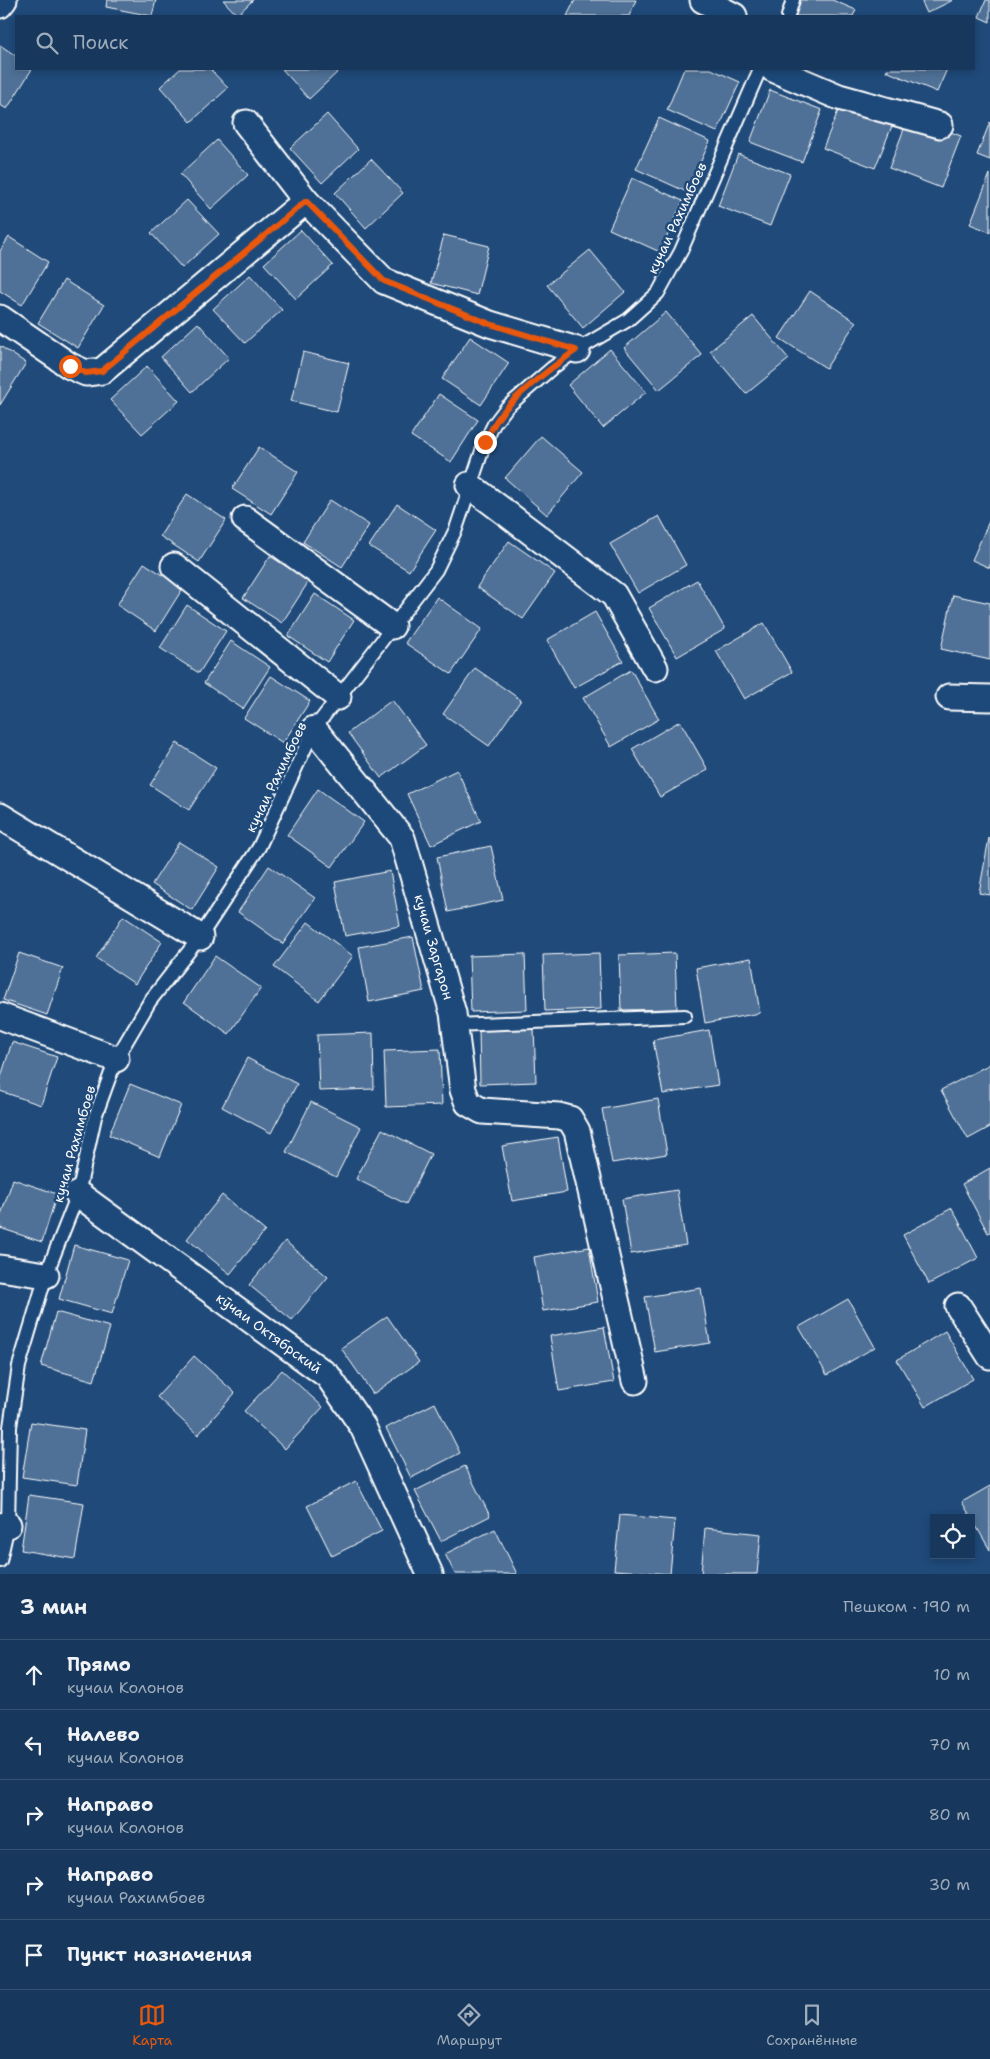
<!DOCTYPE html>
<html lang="ru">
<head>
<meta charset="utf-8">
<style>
  :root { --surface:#17385c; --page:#244365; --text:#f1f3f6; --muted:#9eacbb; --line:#365272; --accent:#ea580c }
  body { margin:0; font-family:"Shantell Sans",sans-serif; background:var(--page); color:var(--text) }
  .controls { position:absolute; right:15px; bottom:15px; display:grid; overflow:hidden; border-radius:0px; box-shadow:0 2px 8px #0003 }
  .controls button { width:45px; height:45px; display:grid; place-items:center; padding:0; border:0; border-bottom:1px solid var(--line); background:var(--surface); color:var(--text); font:25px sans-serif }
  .stop { position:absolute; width:15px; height:15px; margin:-11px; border:4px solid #ea580c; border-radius:50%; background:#fff }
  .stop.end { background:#ea580c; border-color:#fff; box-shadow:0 1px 5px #0008 }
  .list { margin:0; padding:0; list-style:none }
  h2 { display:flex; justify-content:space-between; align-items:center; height:65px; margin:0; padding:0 20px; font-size:21px }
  h2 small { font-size:16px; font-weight:400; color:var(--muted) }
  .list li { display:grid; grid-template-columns:32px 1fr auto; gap:15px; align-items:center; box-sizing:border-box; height:70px; padding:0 20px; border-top:1px solid var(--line) }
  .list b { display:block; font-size:19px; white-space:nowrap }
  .list p { margin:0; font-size:16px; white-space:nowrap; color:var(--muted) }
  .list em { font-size:16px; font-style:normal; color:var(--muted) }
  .icon { flex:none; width:28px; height:28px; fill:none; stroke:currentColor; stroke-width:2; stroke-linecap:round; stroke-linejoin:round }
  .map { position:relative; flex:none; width:990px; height:1574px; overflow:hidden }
  .search { position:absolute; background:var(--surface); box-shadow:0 2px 8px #0003; left:15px; right:15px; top:15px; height:55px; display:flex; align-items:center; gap:12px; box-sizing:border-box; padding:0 18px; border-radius:0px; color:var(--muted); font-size:19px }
  .sheet { height:415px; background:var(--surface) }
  nav { display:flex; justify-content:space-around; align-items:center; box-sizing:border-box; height:70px; border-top:1px solid var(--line); background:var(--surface); font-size:14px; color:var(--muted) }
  nav a { display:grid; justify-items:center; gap:2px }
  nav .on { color:var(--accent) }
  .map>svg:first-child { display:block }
</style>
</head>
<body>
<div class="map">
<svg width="990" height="1574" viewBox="0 0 990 1574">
  <rect width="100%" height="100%" fill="#1f4a7a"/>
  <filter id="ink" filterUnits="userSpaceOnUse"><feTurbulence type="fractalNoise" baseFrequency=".02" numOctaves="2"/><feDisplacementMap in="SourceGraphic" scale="10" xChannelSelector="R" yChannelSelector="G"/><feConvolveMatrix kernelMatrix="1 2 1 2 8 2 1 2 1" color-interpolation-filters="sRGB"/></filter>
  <g filter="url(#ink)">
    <!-- building -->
    <g fill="#507197" stroke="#fff">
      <polygon points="107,0 156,0 152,16 106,7"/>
      <polygon points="223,0 253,0 237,15"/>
      <polygon points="575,0 636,0 629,16 567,16"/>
      <polygon points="799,0 832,0 856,10 853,16 792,16"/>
      <polygon points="921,0 953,0 927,13"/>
      <polygon points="986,0 990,0 990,22 979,17"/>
      <polygon points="0,45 16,56 16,69 32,69 7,109 0,105"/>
      <polygon points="180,69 210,69 228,88 191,122 160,87"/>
      <polygon points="282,69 341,69 309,99"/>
      <polygon points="684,69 711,69 740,82 717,132 667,110"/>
      <polygon points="887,69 947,69 937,92 886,71"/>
      <polygon points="770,90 822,110 802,162 750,142"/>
      <polygon points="844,96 896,116 875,168 823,148"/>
      <polygon points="327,114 358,149 322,183 290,148"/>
      <polygon points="909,116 961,136 941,188 889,168"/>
      <polygon points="659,118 710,141 687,192 636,169"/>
      <polygon points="990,122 990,160 977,155"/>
      <polygon points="217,140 248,175 211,209 180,174"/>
      <polygon points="738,154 790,174 770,226 718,206"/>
      <polygon points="371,159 403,193 366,228 335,193"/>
      <polygon points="990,174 990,232 970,224"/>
      <polygon points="632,178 683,201 660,252 609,229"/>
      <polygon points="187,200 219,234 182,268 151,233"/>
      <polygon points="301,230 333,265 296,299 264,264"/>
      <polygon points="444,235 489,246 477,295 431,283"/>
      <polygon points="9,237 48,262 22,305 0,291 0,251"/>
      <polygon points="590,250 625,292 583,328 547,285"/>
      <polygon points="250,275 282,310 245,343 213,309"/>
      <polygon points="64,280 104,305 78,348 38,323"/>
      <polygon points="810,291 856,322 826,368 779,338"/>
      <polygon points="666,312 702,355 659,390 624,348"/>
      <polygon points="753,316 789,359 746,394 710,351"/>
      <polygon points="198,323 229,358 192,392 161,357"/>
      <polygon points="470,337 509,363 481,405 442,379"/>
      <polygon points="0,346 26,363 0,405"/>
      <polygon points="610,349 646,392 603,428 568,385"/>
      <polygon points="303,352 349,363 337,412 291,401"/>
      <polygon points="147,366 179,401 142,434 110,400"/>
      <polygon points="439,394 478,420 451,462 411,436"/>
      <polygon points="541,436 583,472 547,515 505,478"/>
      <polygon points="259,447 298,472 271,514 232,489"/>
      <polygon points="187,494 226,520 199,562 160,536"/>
      <polygon points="330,500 369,525 342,567 303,542"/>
      <polygon points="397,504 436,530 409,571 369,546"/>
      <polygon points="659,516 686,565 638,593 610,544"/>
      <polygon points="990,519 990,568 972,560"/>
      <polygon points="509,541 555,573 523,619 477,587"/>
      <polygon points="270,556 309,581 282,623 243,598"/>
      <polygon points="144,563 183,588 156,631 117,605"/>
      <polygon points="697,580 725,629 677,657 649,608"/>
      <polygon points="315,594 354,620 327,662 288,636"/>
      <polygon points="953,595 990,603 990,660 941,649"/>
      <polygon points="437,597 482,629 451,674 405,643"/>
      <polygon points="187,605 226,631 199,673 160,648"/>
      <polygon points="595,612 623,661 574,688 547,640"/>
      <polygon points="764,623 792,672 744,699 716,651"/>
      <polygon points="231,641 270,667 243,709 204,683"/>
      <polygon points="475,668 521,700 489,746 443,714"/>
      <polygon points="631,670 659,719 611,747 583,698"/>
      <polygon points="271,676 310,701 283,743 244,718"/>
      <polygon points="392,700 426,745 381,778 348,733"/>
      <polygon points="680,721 708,770 660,797 632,749"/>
      <polygon points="177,743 216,768 189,810 150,785"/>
      <polygon points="457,770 481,821 431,845 407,794"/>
      <polygon points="318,789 364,822 332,867 287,835"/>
      <polygon points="989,838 990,839 990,895 979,893"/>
      <polygon points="179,842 219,867 192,910 152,884"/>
      <polygon points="491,846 503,900 448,912 437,857"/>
      <polygon points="269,866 315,898 283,944 238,912"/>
      <polygon points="390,871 400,926 345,936 335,882"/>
      <polygon points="123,916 162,942 135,984 96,958"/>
      <polygon points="308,922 353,956 319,1001 274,967"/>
      <polygon points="413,937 424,991 369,1002 359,947"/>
      <polygon points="19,953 63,968 47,1015 3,1000"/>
      <polygon points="599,953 601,1009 545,1011 543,955"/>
      <polygon points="675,953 677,1009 621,1010 619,955"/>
      <polygon points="525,954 527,1010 471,1012 469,956"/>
      <polygon points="215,956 261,988 229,1034 184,1002"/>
      <polygon points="751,958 760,1013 705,1023 696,968"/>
      <polygon points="534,1027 536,1082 480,1084 479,1029"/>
      <polygon points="709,1030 718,1085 663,1094 653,1040"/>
      <polygon points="373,1033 374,1089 319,1091 317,1035"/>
      <polygon points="12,1042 57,1057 41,1105 0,1091 0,1080"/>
      <polygon points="440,1049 442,1105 386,1107 384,1051"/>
      <polygon points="247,1058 297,1084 271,1133 222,1107"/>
      <polygon points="990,1064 990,1127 968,1139 941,1090"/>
      <polygon points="130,1084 181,1105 160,1157 109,1135"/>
      <polygon points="658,1099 667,1154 612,1163 602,1109"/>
      <polygon points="311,1102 361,1127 336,1177 286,1152"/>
      <polygon points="382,1129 431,1154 406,1204 356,1179"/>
      <polygon points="558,1137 567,1192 512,1201 502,1146"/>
      <polygon points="990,1168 990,1232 988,1233 962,1184"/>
      <polygon points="13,1179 57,1194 42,1242 0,1228 0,1218"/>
      <polygon points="677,1190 686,1245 631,1254 622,1199"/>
      <polygon points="222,1195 265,1231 230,1274 187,1239"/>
      <polygon points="952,1208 978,1258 929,1284 903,1235"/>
      <polygon points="285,1241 328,1277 292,1320 249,1285"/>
      <polygon points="74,1245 128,1260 112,1314 59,1299"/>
      <polygon points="589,1247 598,1302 543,1311 534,1257"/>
      <polygon points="701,1288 710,1343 655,1352 645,1297"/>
      <polygon points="848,1299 875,1347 827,1375 799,1327"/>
      <polygon points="56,1312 110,1327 94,1381 41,1366"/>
      <polygon points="387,1316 419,1362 373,1394 341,1348"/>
      <polygon points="604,1327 614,1382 559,1391 550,1336"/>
      <polygon points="945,1331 973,1379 925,1407 897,1360"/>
      <polygon points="194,1356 235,1393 198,1435 157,1397"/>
      <polygon points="282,1370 323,1407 285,1449 244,1411"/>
      <polygon points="435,1403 460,1453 411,1478 386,1428"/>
      <polygon points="31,1422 85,1430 77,1485 22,1477"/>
      <polygon points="465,1466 490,1516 441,1541 415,1491"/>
      <polygon points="356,1481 382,1531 332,1556 307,1506"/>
      <polygon points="990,1486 990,1550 962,1502"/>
      <polygon points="29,1495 84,1503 75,1559 21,1550"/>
      <polygon points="620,1515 675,1520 670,1574 614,1570"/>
      <polygon points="705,1528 761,1534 757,1574 701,1574"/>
      <polygon points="495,1529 517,1574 455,1574 445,1554"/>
    </g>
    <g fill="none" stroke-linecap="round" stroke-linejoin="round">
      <defs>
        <g id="service">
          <polyline points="788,16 793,0"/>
          <polyline points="455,1025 685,1016"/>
          <polyline points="0,1561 8,1525 10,1427 19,1366 46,1275 78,1194 95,1117 116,1059 150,1001 200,937 259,847 314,729 436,570 456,529 485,442 494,424 507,407 552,368 577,350 628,320 658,293 681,251 760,69"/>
        </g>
        <g id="minor">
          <polyline points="703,0 734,16"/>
          <polyline points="0,5 4,0"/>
          <polyline points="773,69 839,97 940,125"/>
          <polyline points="246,123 306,201"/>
          <polyline points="0,318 70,366 86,373 102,371 306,201 384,281 490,324 577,350"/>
          <polyline points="469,485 614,595 655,668"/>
          <polyline points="245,519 392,626"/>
          <polyline points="174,566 338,697"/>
          <polyline points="949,697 990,698"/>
          <polyline points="314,729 402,838 453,1013 463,1090 468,1103 482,1111 559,1116 570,1119 577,1131 635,1381"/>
          <polyline points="0,816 200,937"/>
          <polyline points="0,1016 116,1059"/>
          <polyline points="78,1194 328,1376 363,1427 430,1574"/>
          <polyline points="0,1268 46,1275"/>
          <polyline points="958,1306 990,1356"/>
          <polyline points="0,1526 8,1525"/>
        </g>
      </defs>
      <!-- service casing -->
      <use href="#service" stroke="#fff" stroke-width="16"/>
      <!-- minor casing -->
      <use href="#minor" stroke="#fff" stroke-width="29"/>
      <!-- service -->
      <use href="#service" stroke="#1f4a7a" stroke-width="12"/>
      <!-- minor -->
      <use href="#minor" stroke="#1f4a7a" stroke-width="25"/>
    </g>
  </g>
  <g fill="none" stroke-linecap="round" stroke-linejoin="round" filter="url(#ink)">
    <!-- route -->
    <path stroke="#ea580c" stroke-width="6" d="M70,366L86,373L102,371L306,201L384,281L490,324L576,350C553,367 528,385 508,406C498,416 491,429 485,442"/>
  </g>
  <g text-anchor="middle" stroke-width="5" stroke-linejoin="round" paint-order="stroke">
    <!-- street labels -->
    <g font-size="14" fill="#fff" stroke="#1f4a7a">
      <text transform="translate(677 218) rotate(-65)" y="5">кучаи Рахимбоев</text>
      <text transform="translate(276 777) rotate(-64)" y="5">кучаи Рахимбоев</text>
      <text transform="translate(434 947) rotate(74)" y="5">кучаи Заргарон</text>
      <text transform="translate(74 1144) rotate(-74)" y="5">кучаи Рахимбоев</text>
      <text transform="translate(269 1333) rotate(36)" y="5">кӯчаи Октябрский</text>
    </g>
  </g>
</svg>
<div class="controls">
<button><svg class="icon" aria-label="locate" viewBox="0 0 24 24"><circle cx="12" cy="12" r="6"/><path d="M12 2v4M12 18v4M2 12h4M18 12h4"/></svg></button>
</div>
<div class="stop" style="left:70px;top:366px"></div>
<div class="stop end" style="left:485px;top:442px"></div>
<div class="search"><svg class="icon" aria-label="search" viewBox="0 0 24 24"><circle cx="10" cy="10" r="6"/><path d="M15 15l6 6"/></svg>Поиск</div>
</div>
<section class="sheet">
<h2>3 мин<small>Пешком · 190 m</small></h2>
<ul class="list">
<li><svg class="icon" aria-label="ahead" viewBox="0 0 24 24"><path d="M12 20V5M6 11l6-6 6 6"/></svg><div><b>Прямо</b><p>кучаи Колонов</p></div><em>10 m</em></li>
<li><svg class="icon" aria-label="left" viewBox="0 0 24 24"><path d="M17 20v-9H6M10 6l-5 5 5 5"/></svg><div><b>Налево</b><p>кучаи Колонов</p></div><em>70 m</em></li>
<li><svg class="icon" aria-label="right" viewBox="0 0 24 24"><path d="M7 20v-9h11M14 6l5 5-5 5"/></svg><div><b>Направо</b><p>кучаи Колонов</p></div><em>80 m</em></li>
<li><svg class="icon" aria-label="right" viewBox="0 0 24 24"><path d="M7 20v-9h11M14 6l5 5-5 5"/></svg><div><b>Направо</b><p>кучаи Рахимбоев</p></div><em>30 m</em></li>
<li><svg class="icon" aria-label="arrive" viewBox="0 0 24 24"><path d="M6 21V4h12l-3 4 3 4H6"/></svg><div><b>Пункт назначения</b></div></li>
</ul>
</section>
<nav>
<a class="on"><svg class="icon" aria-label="map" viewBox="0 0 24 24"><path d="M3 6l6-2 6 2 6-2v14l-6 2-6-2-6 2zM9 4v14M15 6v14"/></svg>Карта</a>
<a><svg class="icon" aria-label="directions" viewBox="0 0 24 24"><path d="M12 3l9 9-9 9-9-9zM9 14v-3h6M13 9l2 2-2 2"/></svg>Маршрут</a>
<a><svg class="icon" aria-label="saved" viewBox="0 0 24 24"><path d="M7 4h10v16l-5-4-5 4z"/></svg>Сохранённые</a>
</nav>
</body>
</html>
